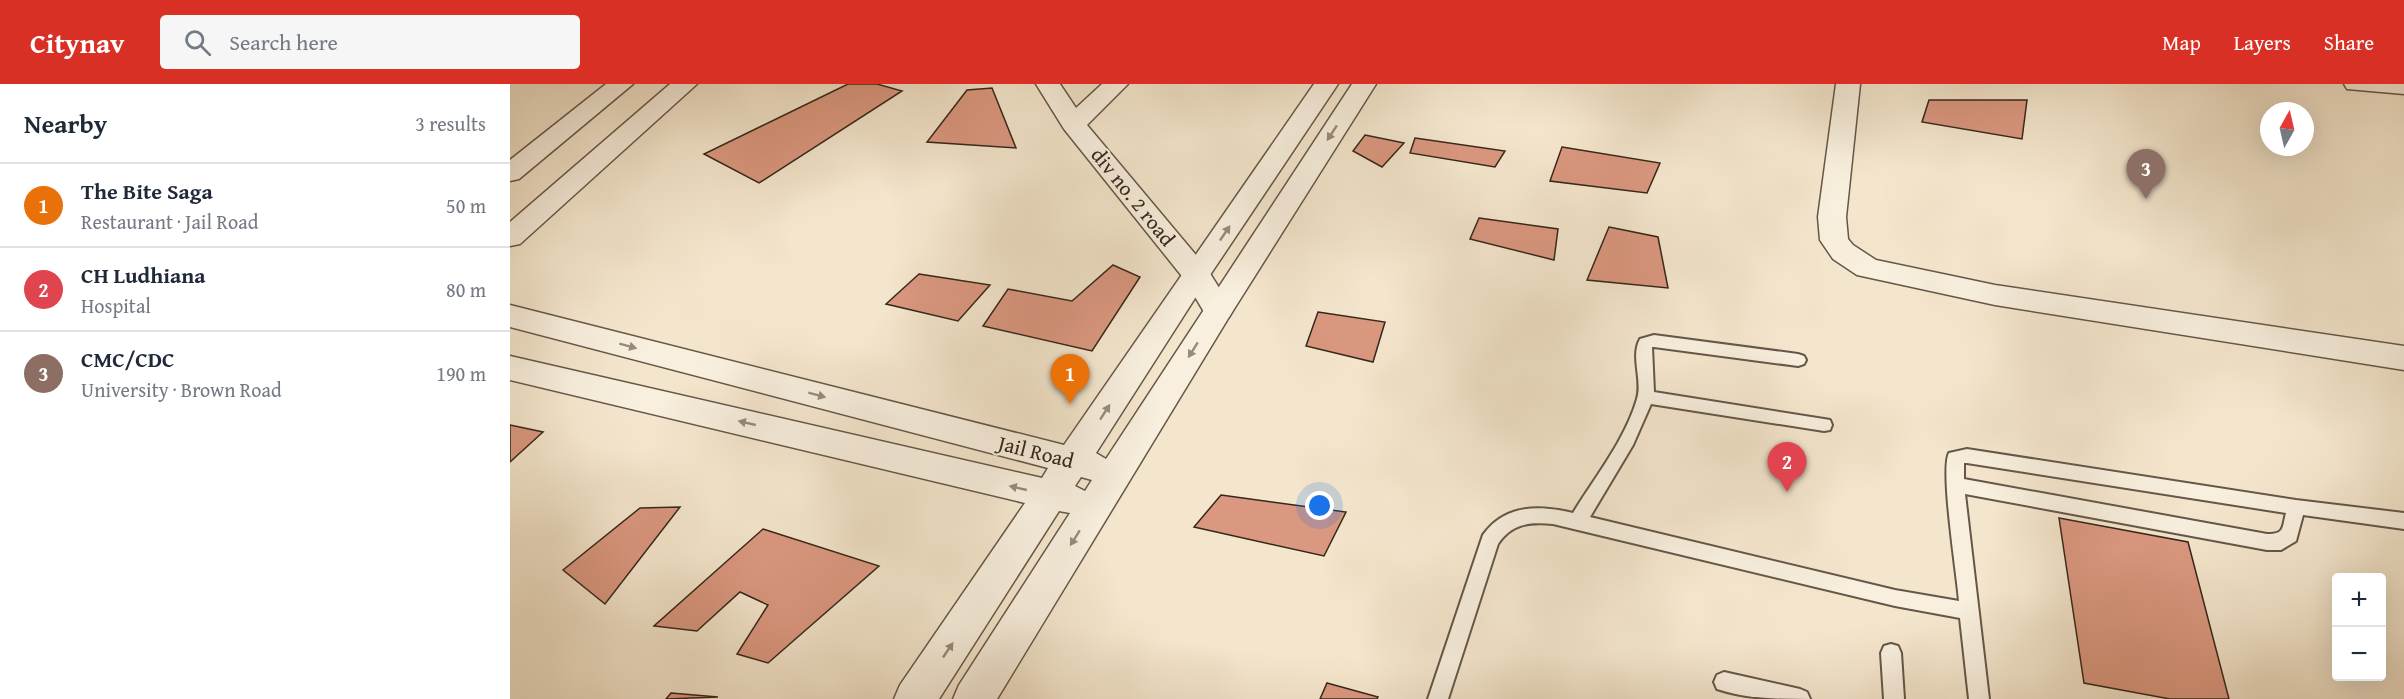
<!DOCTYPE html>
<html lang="en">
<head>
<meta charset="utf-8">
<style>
  :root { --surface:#fff; --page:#f6f6f7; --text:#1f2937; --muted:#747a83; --line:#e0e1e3; --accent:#d93025 }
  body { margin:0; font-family:"Gentium Book Plus",serif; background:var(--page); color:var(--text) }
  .controls { position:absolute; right:18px; bottom:18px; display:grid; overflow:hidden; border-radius:6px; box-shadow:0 6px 24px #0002 }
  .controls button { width:54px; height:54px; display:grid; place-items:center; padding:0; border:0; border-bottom:2px solid var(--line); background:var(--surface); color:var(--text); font:30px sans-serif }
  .compass { position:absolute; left:1750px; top:18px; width:54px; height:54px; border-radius:50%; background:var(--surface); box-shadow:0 6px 24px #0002; rotate:8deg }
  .you { position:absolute; left:810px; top:422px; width:21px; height:21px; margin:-15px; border:4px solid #fff; border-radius:50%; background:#1a73e8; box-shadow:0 0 0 9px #1a73e833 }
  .badge { display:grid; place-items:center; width:39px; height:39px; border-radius:50%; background:var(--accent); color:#fff; font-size:20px; font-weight:700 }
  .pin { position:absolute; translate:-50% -50px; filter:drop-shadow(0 2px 3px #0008) }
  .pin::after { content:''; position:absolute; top:32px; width:21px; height:18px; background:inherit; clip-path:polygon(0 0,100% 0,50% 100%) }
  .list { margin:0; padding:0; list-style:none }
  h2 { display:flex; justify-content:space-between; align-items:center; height:78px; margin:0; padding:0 24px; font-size:26px }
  h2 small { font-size:20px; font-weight:400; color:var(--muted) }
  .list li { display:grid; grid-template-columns:39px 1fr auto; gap:18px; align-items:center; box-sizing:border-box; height:84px; padding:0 24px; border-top:2px solid var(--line) }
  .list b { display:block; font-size:22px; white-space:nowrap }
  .list p { margin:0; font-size:20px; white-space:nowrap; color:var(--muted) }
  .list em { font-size:20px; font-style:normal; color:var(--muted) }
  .icon { flex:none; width:33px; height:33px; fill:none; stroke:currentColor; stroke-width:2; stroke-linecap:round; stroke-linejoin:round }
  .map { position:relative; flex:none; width:1894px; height:615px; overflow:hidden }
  header { display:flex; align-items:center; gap:36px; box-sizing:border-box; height:84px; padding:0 30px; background:var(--accent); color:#fff }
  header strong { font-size:28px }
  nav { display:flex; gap:33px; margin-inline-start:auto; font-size:21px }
  .search { width:420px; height:54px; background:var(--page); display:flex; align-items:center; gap:15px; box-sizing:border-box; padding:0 21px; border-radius:6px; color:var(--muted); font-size:22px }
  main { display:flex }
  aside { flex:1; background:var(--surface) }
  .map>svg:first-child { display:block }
</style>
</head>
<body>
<header>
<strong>Citynav</strong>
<div class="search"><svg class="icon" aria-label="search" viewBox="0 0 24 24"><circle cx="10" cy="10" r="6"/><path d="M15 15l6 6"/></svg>Search here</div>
<nav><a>Map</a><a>Layers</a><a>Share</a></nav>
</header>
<main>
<aside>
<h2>Nearby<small>3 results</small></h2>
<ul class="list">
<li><span class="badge" style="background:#e8710a">1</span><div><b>The Bite Saga</b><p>Restaurant · Jail Road</p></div><em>50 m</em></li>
<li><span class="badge" style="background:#e0444e">2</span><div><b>CH Ludhiana</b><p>Hospital</p></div><em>80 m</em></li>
<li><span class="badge" style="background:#8d6e63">3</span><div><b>CMC/CDC</b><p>University · Brown Road</p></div><em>190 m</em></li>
</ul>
</aside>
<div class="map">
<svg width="1894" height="615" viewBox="0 0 1894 615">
  <rect width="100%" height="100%" fill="#f4e6cd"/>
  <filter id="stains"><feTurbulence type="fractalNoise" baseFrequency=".00333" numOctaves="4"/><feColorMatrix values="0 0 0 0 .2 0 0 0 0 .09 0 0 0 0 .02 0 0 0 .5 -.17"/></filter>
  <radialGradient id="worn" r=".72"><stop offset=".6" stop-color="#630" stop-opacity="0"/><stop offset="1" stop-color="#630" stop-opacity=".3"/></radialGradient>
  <!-- building -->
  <g fill="#db9880" stroke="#35271b" stroke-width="1.5">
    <polygon points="338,0 367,0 392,7 249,99 194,70"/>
    <polygon points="482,4 506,64 417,58 457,6"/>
    <polygon points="1419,16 1517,16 1512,55 1412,38"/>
    <polygon points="855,51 894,59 872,83 843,67"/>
    <polygon points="905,54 995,67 985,83 900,69"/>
    <polygon points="1052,63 1150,79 1137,109 1040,97"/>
    <polygon points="969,134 1048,145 1044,176 960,155"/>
    <polygon points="1099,143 1148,153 1158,204 1077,196"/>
    <polygon points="603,181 630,193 582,267 473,242 498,205 562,217"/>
    <polygon points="409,190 480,201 448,237 376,220"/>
    <polygon points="808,228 875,238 863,278 796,262"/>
    <polygon points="0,341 33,348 0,378"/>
    <polygon points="711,411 836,428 814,472 684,443"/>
    <polygon points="170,423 95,520 53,486 130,424"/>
    <polygon points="1549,434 1678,458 1719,615 1660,615 1574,599"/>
    <polygon points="253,445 369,482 258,579 227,570 258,521 230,508 187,547 144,542"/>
    <polygon points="817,599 868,613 867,615 810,615"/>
    <polygon points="161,609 208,613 156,615"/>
  </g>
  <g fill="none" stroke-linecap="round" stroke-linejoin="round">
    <defs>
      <g id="service">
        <path d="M1144,251L1288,270L1294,272L1296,276L1294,280L1288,282L1144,263H1142L1144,308L1314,335L1320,336L1322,341L1320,346L1314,347L1141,320L1123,361L1080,433L1385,506L1449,517C1447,491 1430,385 1439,369L1457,365L1786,416L1894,429V445L1793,431L1786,457L1771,466H1757L1455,410L1479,615H1459L1450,534L1385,522L1043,440C1020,438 1002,439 988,460L938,615H918L973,451C995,420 1029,421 1063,429C1085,393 1115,356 1127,315C1133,296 1120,273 1130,255ZM1454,379H1457L1776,429C1772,444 1775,450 1757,450L1454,395Z"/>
        <polygon points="1381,560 1388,562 1391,569 1394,615 1374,615 1371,569 1374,562"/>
        <path d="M1214,588L1290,605L1297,608L1300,615C1268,615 1237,615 1207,605L1204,598L1207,591Z"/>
      </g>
      <g id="minor">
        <polygon points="96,0 123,0 9,95 0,97 0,76"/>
        <polygon points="160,0 187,0 10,160 0,162 0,138"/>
        <polygon points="526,0 550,0 566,24 592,0 618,0 577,41 696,183 723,226 719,233 708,237 697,233 675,196 554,45"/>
        <polygon points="1326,0 1350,0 1336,133 1338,155 1343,161 1366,176 1485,201 1894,262 1894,286 1485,221 1347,191 1323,175 1310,156 1308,133"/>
      </g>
      <g id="tertiary">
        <path d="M804,0H828L696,197L586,369L596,375L842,0H866L719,233L487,615H443L449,601L560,429L549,427L429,615H384L390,601L515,419L0,296V272L532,394L538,384L0,243V221L554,361ZM571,393L582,396L575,407L565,402Z"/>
        <polygon points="1834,0 1894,0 1894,10 1837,5"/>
      </g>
    </defs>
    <!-- service casing -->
    <use href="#service" stroke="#655748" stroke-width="4"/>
    <!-- minor casing -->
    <use href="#minor" stroke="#655748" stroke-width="3"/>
    <!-- tertiary casing -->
    <use href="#tertiary" stroke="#655748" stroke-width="3"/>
    <!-- service -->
    <use href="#service" fill="#f8efde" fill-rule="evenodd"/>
    <!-- minor -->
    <use href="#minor" fill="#f8efde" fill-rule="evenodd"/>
    <!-- tertiary -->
    <use href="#tertiary" fill="#f8efde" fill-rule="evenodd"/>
  </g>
  <!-- one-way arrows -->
  <defs><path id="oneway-solid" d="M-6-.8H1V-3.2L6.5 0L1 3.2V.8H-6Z" transform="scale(1.5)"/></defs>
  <g fill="#968b7c">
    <use href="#oneway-solid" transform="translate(822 49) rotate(123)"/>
    <use href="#oneway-solid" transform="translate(715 149) rotate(-56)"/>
    <use href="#oneway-solid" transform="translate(118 262) rotate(15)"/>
    <use href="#oneway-solid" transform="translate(683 266) rotate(122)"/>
    <use href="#oneway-solid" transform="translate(307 311) rotate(15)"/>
    <use href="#oneway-solid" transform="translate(595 328) rotate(-57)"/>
    <use href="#oneway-solid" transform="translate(237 339) rotate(-167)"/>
    <use href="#oneway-solid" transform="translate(508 404) rotate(-167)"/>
    <use href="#oneway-solid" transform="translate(565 454) rotate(122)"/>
    <use href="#oneway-solid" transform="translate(438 566) rotate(-56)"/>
  </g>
  <g text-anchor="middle" stroke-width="4.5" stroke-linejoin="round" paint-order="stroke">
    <!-- street labels -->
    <g font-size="21" fill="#35271b" stroke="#f8efde">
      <text transform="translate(623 113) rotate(51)" y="7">div no. 2 road</text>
      <text transform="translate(526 368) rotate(14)" y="7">Jail Road</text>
    </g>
  </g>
  <rect width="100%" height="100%" filter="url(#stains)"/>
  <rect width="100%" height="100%" fill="url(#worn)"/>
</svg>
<div class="controls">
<button>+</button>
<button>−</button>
</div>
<svg class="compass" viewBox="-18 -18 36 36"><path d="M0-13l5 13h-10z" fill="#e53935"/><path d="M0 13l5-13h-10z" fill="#747a83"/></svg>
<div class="you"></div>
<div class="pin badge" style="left:560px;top:320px;background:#e8710a">1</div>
<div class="pin badge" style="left:1277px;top:408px;background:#e0444e">2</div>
<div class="pin badge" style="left:1636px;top:115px;background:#8d6e63">3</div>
</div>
</main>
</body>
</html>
